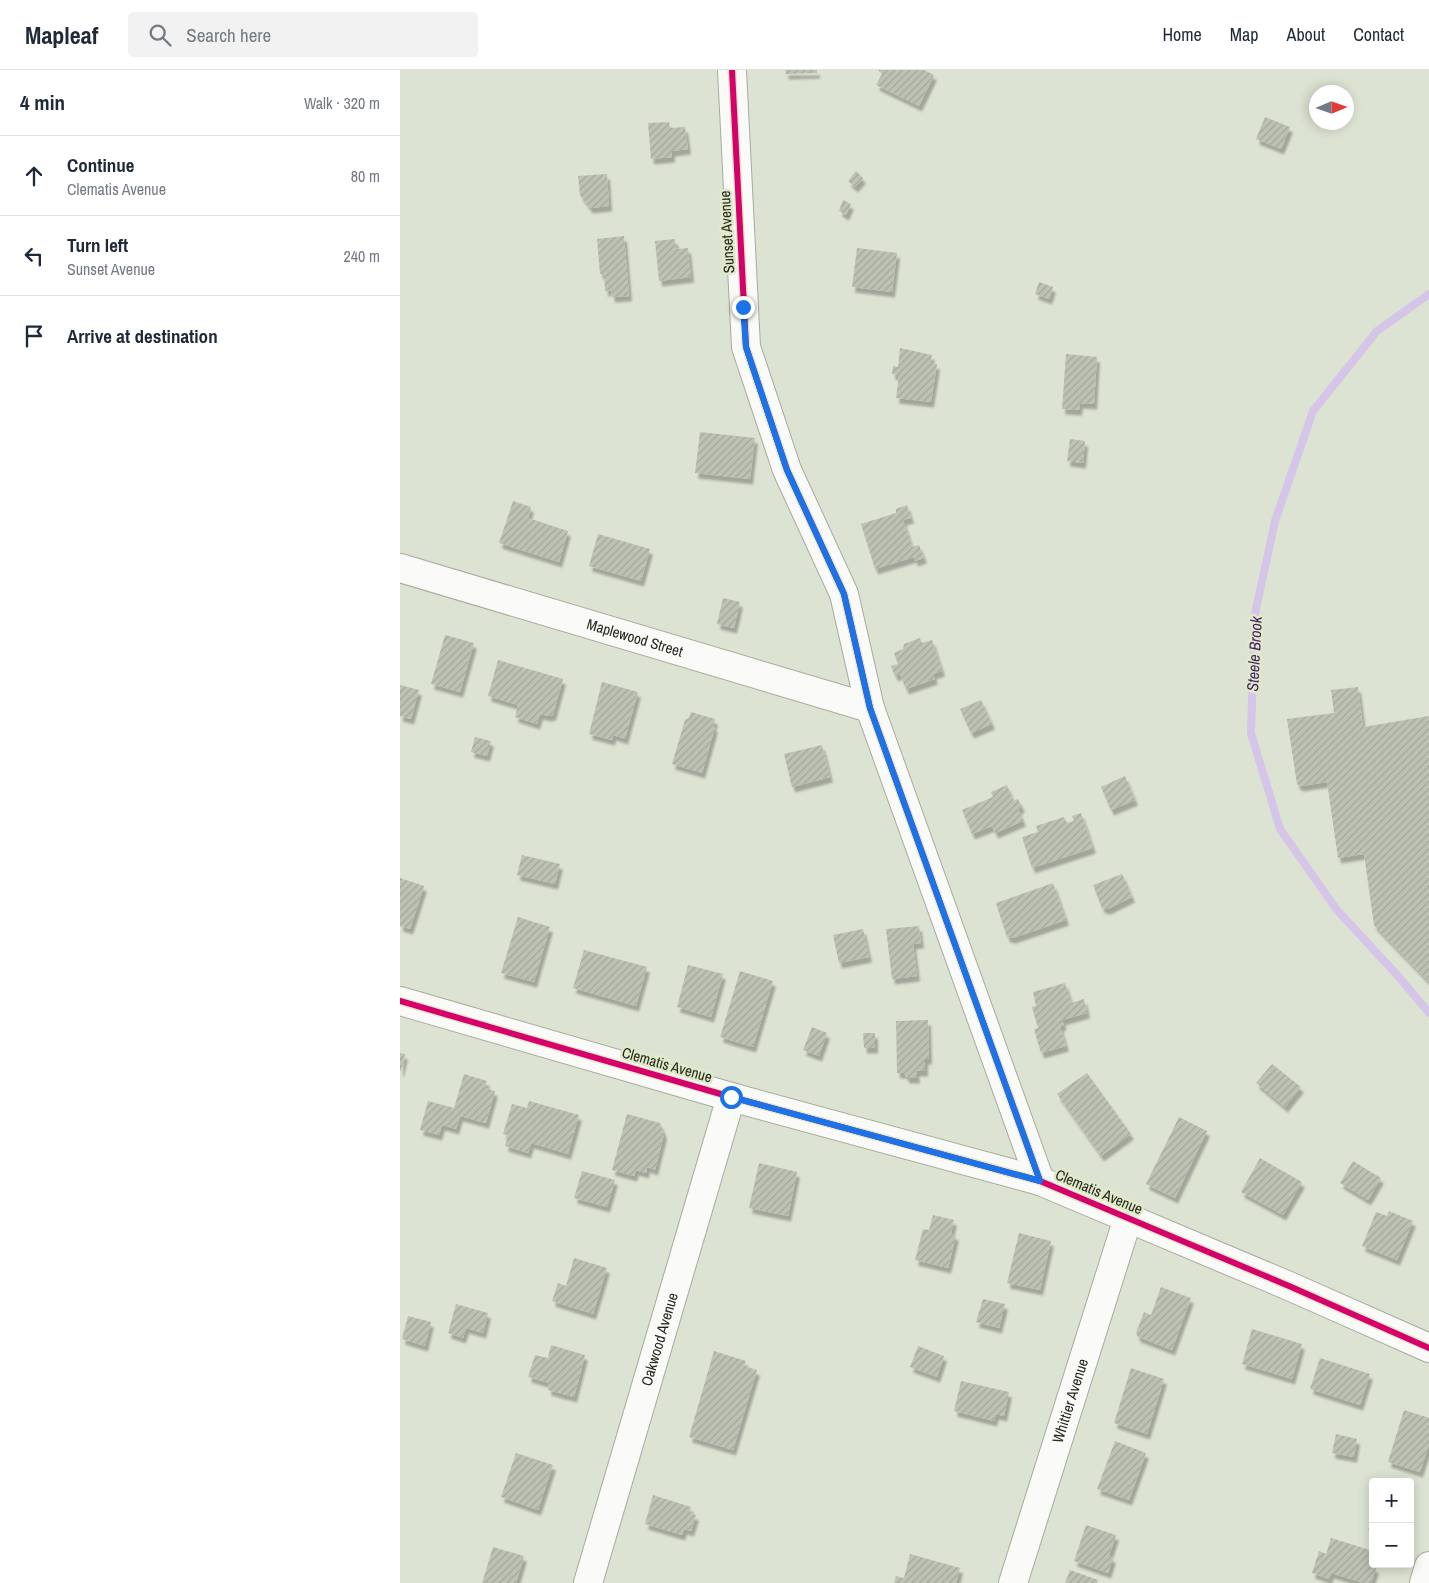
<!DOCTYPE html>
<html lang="en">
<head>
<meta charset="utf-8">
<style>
  :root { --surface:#fff; --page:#f2f2f3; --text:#1f2937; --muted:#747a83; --line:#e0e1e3 }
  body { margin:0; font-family:"Archivo Narrow",sans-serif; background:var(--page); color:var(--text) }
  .controls { position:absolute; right:15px; bottom:15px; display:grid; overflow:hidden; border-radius:5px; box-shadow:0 2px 12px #0003 }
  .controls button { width:45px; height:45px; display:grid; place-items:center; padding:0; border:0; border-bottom:1px solid var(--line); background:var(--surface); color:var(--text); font:25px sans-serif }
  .compass { position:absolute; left:909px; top:15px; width:45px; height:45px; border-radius:50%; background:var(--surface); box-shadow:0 2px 12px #0003; rotate:88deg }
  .stop { position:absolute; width:15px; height:15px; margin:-11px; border:4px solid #1a73e8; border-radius:50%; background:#fff }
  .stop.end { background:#1a73e8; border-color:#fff; box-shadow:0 1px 5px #0008 }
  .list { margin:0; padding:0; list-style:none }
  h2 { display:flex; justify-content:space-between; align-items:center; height:65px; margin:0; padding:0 20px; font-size:21px }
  h2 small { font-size:16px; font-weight:400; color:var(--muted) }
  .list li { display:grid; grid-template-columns:32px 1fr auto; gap:15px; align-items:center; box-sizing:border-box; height:80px; padding:0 20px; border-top:1px solid var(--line) }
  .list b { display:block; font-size:19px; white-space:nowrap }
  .list p { margin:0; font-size:16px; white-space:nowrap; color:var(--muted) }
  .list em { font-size:16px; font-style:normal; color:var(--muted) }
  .icon { flex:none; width:28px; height:28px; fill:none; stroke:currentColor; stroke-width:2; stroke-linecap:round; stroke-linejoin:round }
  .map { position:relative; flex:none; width:1029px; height:1513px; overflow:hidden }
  header { display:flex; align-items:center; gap:30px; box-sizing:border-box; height:70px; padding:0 25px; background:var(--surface); border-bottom:1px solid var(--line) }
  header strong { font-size:24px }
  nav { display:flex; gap:28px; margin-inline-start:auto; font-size:18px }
  .search { width:350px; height:45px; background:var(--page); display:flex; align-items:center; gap:12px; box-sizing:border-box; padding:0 18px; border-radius:5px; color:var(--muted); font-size:19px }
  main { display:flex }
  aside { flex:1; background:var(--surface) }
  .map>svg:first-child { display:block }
</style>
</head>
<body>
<header>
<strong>Mapleaf</strong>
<div class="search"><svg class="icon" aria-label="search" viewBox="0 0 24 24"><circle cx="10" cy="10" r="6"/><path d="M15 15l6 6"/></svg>Search here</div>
<nav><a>Home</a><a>Map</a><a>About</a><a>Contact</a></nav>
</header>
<main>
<aside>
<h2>4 min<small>Walk · 320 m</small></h2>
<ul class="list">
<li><svg class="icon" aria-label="ahead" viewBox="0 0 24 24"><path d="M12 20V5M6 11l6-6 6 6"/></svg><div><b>Continue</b><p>Clematis Avenue</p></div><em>80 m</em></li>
<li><svg class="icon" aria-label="left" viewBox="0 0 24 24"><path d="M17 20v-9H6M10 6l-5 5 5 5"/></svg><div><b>Turn left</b><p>Sunset Avenue</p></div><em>240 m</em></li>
<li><svg class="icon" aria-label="arrive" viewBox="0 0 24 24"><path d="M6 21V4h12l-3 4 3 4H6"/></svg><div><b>Arrive at destination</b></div></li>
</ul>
</aside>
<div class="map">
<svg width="1029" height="1513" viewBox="0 0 1029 1513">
  <defs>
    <pattern id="building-hatch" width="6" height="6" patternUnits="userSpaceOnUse" patternTransform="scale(1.25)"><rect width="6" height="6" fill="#bec2b5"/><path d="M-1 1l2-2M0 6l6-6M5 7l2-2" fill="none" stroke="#a3a79b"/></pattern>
    <filter id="shadow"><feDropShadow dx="3" dy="5.5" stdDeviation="1" flood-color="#0004"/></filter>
  </defs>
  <rect width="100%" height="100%" fill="#dde3d2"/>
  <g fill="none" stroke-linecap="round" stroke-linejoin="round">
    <!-- stream -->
    <polyline stroke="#d5c5e8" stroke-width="8" points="1029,224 977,261 913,341 875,451 855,544 851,663 880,759 937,840 999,907 1029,943"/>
  </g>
  <!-- building -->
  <g fill="url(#building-hatch)" filter="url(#shadow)">
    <polygon points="385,0 417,0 417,3 386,4"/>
    <polygon points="478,0 524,0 534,5 519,36 476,15 482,4"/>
    <polygon points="865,47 890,57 881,79 856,69"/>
    <polygon points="269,52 270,58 285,57 288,79 272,81 272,87 251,89 248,53"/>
    <polygon points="456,101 463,108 455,117 448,111"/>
    <polygon points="207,104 209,136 190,138 180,125 178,106"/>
    <polygon points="443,130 451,134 446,145 439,141"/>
    <polygon points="224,166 229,226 212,227 211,220 205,221 204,204 200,204 197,169"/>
    <polygon points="275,169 276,179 288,178 291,207 259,211 255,171"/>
    <polygon points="457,178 497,183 492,222 452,217"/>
    <polygon points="639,212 653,217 649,229 635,224"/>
    <polygon points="500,278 532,285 530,293 537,294 531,332 496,328 499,305 492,304 493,296 498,297"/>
    <polygon points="666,284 697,287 694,334 680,333 679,340 662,339"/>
    <polygon points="300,362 355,368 350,409 295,403"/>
    <polygon points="670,369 685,371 683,393 667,391"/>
    <polygon points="113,431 131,437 128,448 168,461 159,492 99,473"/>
    <polygon points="507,435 511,448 503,450 512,477 519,475 524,488 515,491 514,487 475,499 461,454 496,443 496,439"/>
    <polygon points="198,464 250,479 241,511 189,496"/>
    <polygon points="323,528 340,532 334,558 317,554"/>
    <polygon points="45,565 74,573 60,622 31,614"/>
    <polygon points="520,568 522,573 532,570 542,601 533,604 535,609 506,619 500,604 495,606 491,596 498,594 494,583 503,579 504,574"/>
    <polygon points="98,590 163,609 153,645 148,646 140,644 137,654 115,647 118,635 88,626"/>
    <polygon points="202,612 238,622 225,669 213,665 212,670 189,664"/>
    <polygon points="0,615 19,620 11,649 0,646"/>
    <polygon points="958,617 963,657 1029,646 1029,912 974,855 964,784 938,788 927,712 901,716 897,714 887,649 934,643 931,620"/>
    <polygon points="581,630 592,654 571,663 560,639"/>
    <polygon points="291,642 315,649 313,657 315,657 302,703 272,694 285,650 289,648"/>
    <polygon points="75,667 91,671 87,686 71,682"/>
    <polygon points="422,675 430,707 392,717 384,684"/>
    <polygon points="725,706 735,730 711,740 701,717"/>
    <polygon points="607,715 613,731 618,729 622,737 618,739 623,751 595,763 592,756 572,764 562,740 593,727 591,722"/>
    <polygon points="681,743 693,778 632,798 622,767 638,762 636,756 664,747 667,753 674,751 672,746"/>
    <polygon points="122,785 160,794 155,814 117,805"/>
    <polygon points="722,804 732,827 708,839 702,838 693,815"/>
    <polygon points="0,808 24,816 10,859 0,856"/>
    <polygon points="653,813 666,850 613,868 607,867 596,833"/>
    <polygon points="118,847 150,857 134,912 101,903"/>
    <polygon points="519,856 521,873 513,874 517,906 492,909 486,859"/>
    <polygon points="463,859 469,887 439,893 433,865"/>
    <polygon points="184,880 247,897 236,936 173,918"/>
    <polygon points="288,895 323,904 311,947 277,937"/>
    <polygon points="340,901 373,911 353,977 320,967"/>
    <polygon points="665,913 671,933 684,929 687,943 662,950 664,955 660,956 666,976 641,983 634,959 638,958 632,937 636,936 633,922"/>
    <polygon points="528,950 529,989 525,989 525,1001 516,1001 517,1008 507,1008 504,1003 497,1003 496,951"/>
    <polygon points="412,957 427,963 419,986 403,980"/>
    <polygon points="463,963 475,963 475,978 464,978"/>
    <polygon points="0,983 5,984 1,1001 0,1001"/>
    <polygon points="872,994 901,1017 885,1037 856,1013"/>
    <polygon points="687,1003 731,1064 701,1086 657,1024"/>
    <polygon points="64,1004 87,1011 85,1018 95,1021 86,1053 60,1046 56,1059 42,1055 39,1065 20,1060 28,1031 54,1038"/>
    <polygon points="129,1031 179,1045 168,1084 131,1073 128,1083 105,1076 108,1065 103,1064 112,1034 127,1038"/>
    <polygon points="227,1044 260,1053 264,1064 255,1100 247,1097 246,1103 236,1100 234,1106 212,1100"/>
    <polygon points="779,1047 807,1061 775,1128 746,1114"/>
    <polygon points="860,1088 902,1112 883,1145 841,1122"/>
    <polygon points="953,1091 981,1108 968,1130 940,1113"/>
    <polygon points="359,1093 397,1102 388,1146 349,1138"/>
    <polygon points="182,1101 215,1110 207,1137 174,1128"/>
    <polygon points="989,1141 1013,1151 997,1190 962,1176 976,1142 987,1146"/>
    <polygon points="533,1145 554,1150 551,1164 556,1165 548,1198 515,1190 523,1159 529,1160"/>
    <polygon points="619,1163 651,1171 640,1220 607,1213"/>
    <polygon points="174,1188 207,1198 193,1244 152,1231 158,1213 166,1216"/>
    <polygon points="761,1217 791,1228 772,1280 738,1267 736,1263 744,1242 751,1245"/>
    <polygon points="583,1229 605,1234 599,1258 576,1252"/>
    <polygon points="56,1234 88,1243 83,1263 66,1258 63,1268 48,1263"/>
    <polygon points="8,1246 31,1252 25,1276 2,1269"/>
    <polygon points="852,1259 902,1274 892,1309 842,1294"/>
    <polygon points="151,1275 185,1285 174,1327 148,1320 149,1313 128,1307 135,1285 148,1288"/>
    <polygon points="518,1276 544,1286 537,1307 510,1297"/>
    <polygon points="314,1281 346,1291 344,1296 357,1300 333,1380 289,1367"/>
    <polygon points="920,1288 970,1304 960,1335 910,1319"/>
    <polygon points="731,1298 764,1309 747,1364 714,1353"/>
    <polygon points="561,1311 609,1322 604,1346 596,1344 594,1351 554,1341"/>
    <polygon points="1004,1340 1029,1348 1029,1374 1020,1402 988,1392"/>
    <polygon points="936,1364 957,1369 954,1387 932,1383"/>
    <polygon points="715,1371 746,1383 729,1430 697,1419"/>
    <polygon points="116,1383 153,1395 138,1440 101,1427"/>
    <polygon points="253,1425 291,1437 289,1443 296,1445 291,1461 284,1459 282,1465 245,1454"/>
    <polygon points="973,1445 973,1461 968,1460"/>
    <polygon points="686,1455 716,1465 709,1486 713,1488 708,1503 674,1491"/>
    <polygon points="931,1468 973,1481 972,1496 976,1498 971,1513 963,1513 931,1503 929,1509 912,1503 919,1481 926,1484"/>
    <polygon points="93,1477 124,1486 116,1513 82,1513"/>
    <polygon points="510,1484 560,1498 556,1513 494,1513 496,1506 504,1508"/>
    <polygon points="670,1500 698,1510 697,1513 665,1513"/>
  </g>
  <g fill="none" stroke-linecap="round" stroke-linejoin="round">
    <defs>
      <g id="street">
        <polyline points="332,0 346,277 387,400 444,524 470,638 640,1111"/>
        <path id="s1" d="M0,498L470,638"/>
        <polyline points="0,931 331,1027 640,1111 889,1216 1029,1278"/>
        <path id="s2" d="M188,1513L331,1027"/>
        <path id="s3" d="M613,1513L728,1148"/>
        <polyline points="1024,1513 1029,1496"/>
      </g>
    </defs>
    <!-- street casing -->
    <use href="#street" stroke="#a7ab9e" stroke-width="30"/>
    <!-- street -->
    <use href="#street" stroke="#fafbf8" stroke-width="28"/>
    <defs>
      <g id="cycleway">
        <polyline points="332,0 346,277 387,400 444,524 470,638 640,1111"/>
        <polyline points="0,931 331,1027 640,1111 889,1216 1029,1278"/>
      </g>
    </defs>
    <!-- cycleway casing -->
    <use href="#cycleway" stroke="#e0eacb" stroke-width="9"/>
    <!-- cycleway -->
    <use href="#cycleway" stroke="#d6006c" stroke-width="6"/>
  </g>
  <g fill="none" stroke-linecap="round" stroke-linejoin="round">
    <!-- route -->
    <polyline stroke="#1a73e8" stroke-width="6" points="331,1027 640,1111 470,638 444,524 387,400 346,277 343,237"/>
  </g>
  <g text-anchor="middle" stroke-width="5" stroke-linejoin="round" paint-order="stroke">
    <!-- street labels -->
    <g font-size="15" fill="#25291d" stroke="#e0eacb">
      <text transform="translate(327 162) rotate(-93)" y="5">Sunset Avenue</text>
      <text dy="5" stroke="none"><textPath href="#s1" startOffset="245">Maplewood Street</textPath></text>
      <text transform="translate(267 995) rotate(16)" y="5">Clematis Avenue</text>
      <text transform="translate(699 1122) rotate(23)" y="5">Clematis Avenue</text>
      <text dy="5" stroke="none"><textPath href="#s2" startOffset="254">Oakwood Avenue</textPath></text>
      <text dy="5" stroke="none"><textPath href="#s3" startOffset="191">Whittier Avenue</textPath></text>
    </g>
    <!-- water labels -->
    <g font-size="16" font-style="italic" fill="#452265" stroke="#e0eacb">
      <text transform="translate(854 584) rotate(-87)" y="6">Steele Brook</text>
    </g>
  </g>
</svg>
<div class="controls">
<button>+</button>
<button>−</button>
</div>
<svg class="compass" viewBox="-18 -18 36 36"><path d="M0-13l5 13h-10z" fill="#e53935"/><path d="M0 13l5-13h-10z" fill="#747a83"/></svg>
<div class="stop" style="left:331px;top:1027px"></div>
<div class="stop end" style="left:343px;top:237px"></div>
</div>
</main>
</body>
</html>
